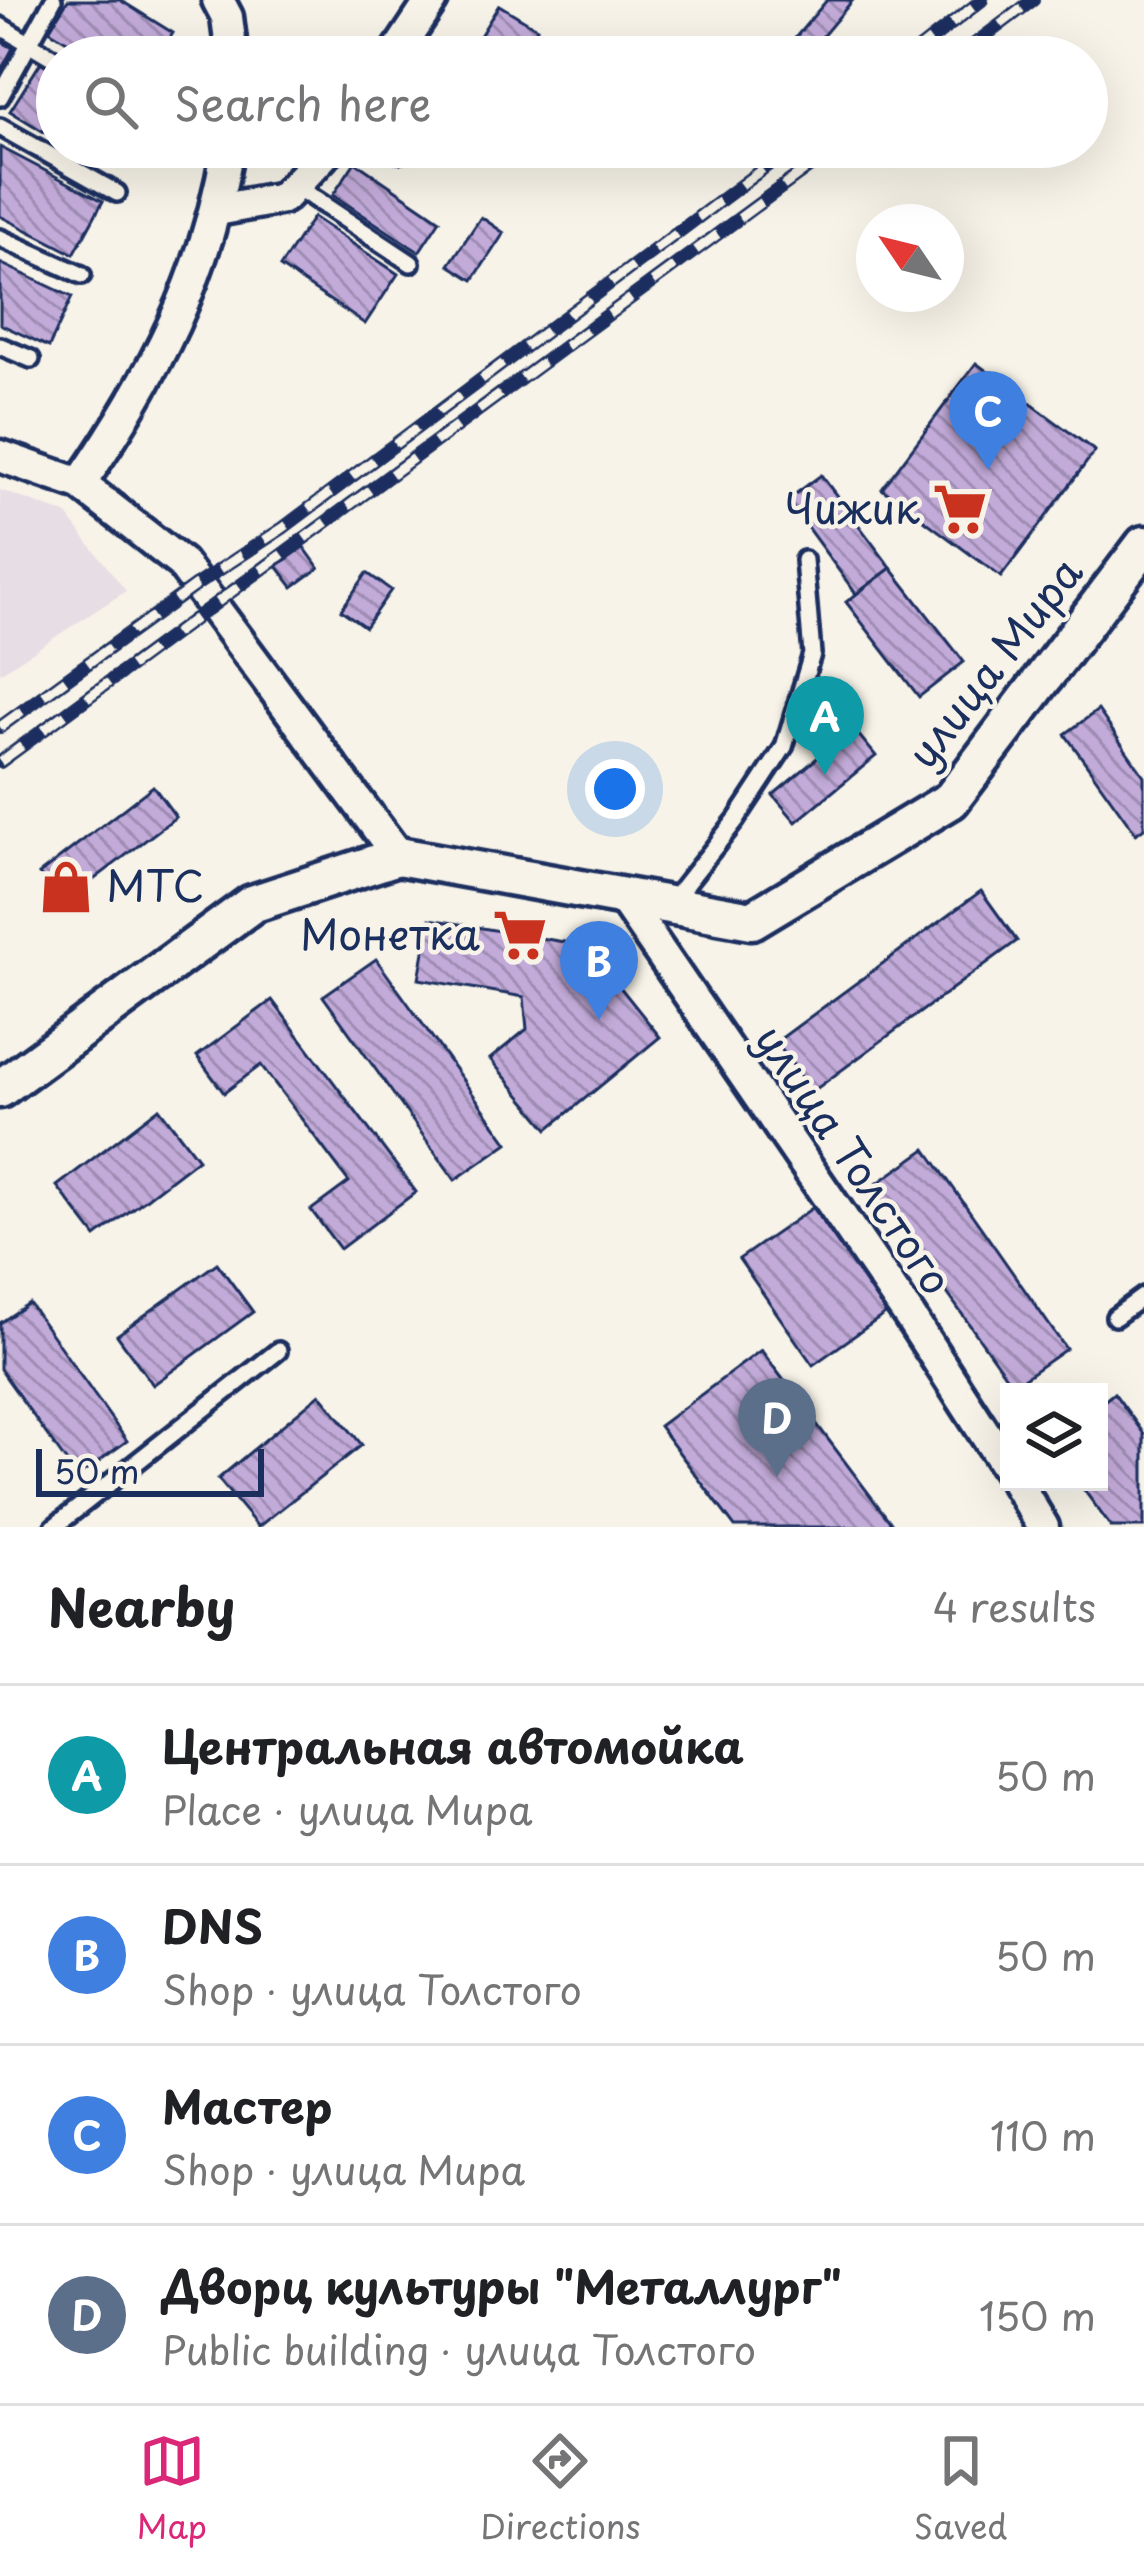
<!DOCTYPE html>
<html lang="en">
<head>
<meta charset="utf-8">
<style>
  :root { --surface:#fff; --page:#f6f6f6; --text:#202124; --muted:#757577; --line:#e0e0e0; --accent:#db2777 }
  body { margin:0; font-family:"Playpen Sans",sans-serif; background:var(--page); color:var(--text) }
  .controls { position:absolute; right:36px; bottom:36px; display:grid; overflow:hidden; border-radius:0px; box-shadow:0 12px 48px #0002 }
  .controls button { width:108px; height:108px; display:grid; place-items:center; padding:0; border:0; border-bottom:3px solid var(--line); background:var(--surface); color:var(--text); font:60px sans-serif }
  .compass { position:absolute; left:856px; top:204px; width:108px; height:108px; border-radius:50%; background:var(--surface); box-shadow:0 12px 48px #0002; rotate:305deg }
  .scale { position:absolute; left:36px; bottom:30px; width:228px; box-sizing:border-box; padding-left:12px; border:6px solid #1b2f5e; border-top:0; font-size:33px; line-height:42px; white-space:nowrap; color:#1b2f5e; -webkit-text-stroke:9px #f7f3e8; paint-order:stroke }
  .you { position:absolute; left:615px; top:789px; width:42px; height:42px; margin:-30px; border:9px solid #fff; border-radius:50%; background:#1a73e8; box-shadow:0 0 0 18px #1a73e833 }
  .badge { display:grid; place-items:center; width:78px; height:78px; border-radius:50%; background:var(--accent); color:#fff; font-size:39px; font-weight:700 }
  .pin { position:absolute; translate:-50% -99px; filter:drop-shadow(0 3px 6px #0008) }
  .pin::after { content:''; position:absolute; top:63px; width:42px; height:36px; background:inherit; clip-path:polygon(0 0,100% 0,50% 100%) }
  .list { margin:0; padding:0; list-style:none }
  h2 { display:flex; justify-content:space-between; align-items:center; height:156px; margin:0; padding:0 48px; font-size:51px }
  h2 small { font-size:39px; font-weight:400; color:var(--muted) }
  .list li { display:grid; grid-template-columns:78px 1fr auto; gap:36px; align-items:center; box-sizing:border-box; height:180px; padding:0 48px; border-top:3px solid var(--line) }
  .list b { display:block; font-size:45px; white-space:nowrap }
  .list p { margin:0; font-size:39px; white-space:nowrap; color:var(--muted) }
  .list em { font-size:39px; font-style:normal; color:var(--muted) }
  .icon { flex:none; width:66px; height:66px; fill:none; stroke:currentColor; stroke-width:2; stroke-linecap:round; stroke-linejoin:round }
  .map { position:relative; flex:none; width:1144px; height:1527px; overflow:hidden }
  .search { position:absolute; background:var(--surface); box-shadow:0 12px 48px #0002; left:36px; right:36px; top:36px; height:132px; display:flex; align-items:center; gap:30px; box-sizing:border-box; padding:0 42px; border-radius:66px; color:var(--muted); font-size:45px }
  .sheet { height:876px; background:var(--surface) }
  nav { display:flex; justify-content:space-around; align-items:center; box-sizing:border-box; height:168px; border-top:3px solid var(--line); background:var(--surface); font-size:33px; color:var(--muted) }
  nav a { display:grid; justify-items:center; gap:6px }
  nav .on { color:var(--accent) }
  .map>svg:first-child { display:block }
</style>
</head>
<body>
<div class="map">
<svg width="1144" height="1527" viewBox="0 0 1144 1527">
  <defs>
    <pattern id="building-back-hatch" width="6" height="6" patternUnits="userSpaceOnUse" patternTransform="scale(3)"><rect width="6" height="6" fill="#c3abd9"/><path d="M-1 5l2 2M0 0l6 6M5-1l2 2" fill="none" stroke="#9e8cb3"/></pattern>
  </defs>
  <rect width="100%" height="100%" fill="#f7f3e8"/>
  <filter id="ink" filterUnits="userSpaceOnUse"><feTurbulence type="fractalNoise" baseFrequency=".00833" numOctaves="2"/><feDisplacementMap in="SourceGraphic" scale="24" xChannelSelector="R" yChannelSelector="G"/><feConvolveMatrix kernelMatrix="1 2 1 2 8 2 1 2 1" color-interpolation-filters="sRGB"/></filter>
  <g filter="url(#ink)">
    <!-- built -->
    <polygon fill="#e7dde4" points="0,490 66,514 126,591 0,673"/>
    <!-- building -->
    <g fill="url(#building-back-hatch)" stroke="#1b2f5e" stroke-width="3">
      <polygon points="68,0 120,0 173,33 158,57 93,57 49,30"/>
      <polygon points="827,0 853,0 805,57 779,57"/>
      <polygon points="499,5 537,28 519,57 467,57"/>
      <polygon points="0,41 13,48 0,72"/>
      <polygon points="41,62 57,72 57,140 10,111"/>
      <polygon points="0,147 103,201 74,254 0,216"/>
      <polygon points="68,147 100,147 91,162"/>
      <polygon points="276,147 314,147 299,164"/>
      <polygon points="355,162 440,220 419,252 333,195"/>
      <polygon points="313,217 398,274 365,324 280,267"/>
      <polygon points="481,217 504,233 473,280 449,265"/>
      <polygon points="0,263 72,297 49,347 0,324"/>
      <polygon points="976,363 1095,451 1001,577 882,489"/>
      <polygon points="821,475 891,568 856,594 787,500"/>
      <polygon points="304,547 319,568 293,587 277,566"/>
      <polygon points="891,568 964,662 919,697 846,602"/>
      <polygon points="367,573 391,590 365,627 341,610"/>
      <polygon points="1098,710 1144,776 1144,828 1136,834 1065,734"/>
      <polygon points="853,728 876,756 796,822 773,795"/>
      <polygon points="153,786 176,817 62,904 39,874"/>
      <polygon points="981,891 1017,941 812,1092 776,1042"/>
      <polygon points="430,919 587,946 660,1037 548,1129 490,1059 527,1029 524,997 419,979"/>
      <polygon points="376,959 508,1143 455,1180 323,996"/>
      <polygon points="272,1000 416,1192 340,1249 311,1210 349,1182 261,1065 224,1093 197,1056"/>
      <polygon points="159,1108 198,1159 96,1237 57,1186"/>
      <polygon points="926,1149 1066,1349 1013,1386 872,1187"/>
      <polygon points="818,1204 891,1310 813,1365 739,1259"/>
      <polygon points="217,1263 253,1312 153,1385 117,1335"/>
      <polygon points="29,1303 127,1441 77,1477 0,1369 0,1323"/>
      <polygon points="761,1350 894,1527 735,1527 659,1426"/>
      <polygon points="1114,1393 1144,1434 1144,1527 1111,1527 1078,1482 1099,1482 1099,1405"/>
      <polygon points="320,1394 362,1445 258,1527 218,1479"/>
    </g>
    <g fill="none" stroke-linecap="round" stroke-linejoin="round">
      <defs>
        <g id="service">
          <polyline points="0,26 57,60"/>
          <polyline points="564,57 569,51"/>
          <polyline points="0,97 53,0"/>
          <polyline points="0,127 117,193"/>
          <polyline points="376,147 400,153 431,147"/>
          <polyline points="295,186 411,263"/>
          <polyline points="0,238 82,275"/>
          <polyline points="0,346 31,359"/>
          <polyline points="669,905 736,820 784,747 812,654 804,560"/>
          <polyline points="1115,1317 1144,1296"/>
          <polyline points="54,1527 278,1351"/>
        </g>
        <g id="minor">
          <polyline points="218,0 227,17 232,57"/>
          <polyline points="394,57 432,0"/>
          <polyline points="217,210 283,198 331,147"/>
          <polyline points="0,456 80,484 181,563 398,856"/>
          <path d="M80,484C153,378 207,276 228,147"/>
          <polyline points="623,898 910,1317 1009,1471"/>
          <polyline points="1016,1482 1043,1527"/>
        </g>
        <polyline id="tertiary" points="0,1089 252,904 398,856 752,920 951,800 1144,545"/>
      </defs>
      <!-- service casing -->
      <use href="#service" stroke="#1b2f5e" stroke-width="24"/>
      <!-- minor casing -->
      <use href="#minor" stroke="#1b2f5e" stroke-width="39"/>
      <!-- tertiary casing -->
      <use href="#tertiary" stroke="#1b2f5e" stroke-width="45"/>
      <!-- service -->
      <use href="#service" stroke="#f7f3e8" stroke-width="15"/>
      <!-- minor -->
      <use href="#minor" stroke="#f7f3e8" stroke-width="30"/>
      <!-- tertiary -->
      <use href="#tertiary" stroke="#f7f3e8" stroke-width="36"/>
      <defs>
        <g id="rail">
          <polyline points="909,57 982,0"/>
          <polyline points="957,57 1033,0"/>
          <polyline points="0,727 196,585 283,528 792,147"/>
          <polyline points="0,762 836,147"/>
        </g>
      </defs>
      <!-- rail casing -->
      <use href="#rail" stroke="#1b2f5e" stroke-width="14"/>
      <!-- rail -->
      <use href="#rail" stroke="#f7f3e8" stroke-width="9" stroke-dasharray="27" stroke-linecap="butt"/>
    </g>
  </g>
  <!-- icons -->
  <defs>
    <symbol id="supermarket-bare" viewBox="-9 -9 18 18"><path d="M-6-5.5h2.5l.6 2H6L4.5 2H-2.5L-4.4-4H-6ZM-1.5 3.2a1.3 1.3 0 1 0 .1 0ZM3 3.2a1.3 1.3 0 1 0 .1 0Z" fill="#c8321e" stroke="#f7f3e8" stroke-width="2.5" paint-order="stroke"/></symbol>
    <symbol id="shop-bare" viewBox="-9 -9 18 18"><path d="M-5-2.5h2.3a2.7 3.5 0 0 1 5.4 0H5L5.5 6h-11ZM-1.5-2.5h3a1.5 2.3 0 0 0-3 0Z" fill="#c8321e" stroke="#f7f3e8" stroke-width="2.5" paint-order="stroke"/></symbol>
  </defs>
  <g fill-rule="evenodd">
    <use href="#supermarket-bare" x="922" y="471" width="76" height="76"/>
    <use href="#shop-bare" x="28" y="849" width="76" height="76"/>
    <use href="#supermarket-bare" x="482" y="897" width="76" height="76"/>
  </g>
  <g text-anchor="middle" stroke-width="9" stroke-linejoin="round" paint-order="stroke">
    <!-- poi labels -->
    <g font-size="42" fill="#1b2f5e" stroke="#f7f3e8" text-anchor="end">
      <text x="920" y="524">Чижик</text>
      <text x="106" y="902" text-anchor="start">МТС</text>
      <text x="480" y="950">Монетка</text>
    </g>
    <!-- street labels -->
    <g font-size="42" fill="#1b2f5e" stroke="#f7f3e8">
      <text transform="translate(995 663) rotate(-52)" y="15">улица Мира</text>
      <text transform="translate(853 1160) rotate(56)" y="15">улица Толстого</text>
    </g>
  </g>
</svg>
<div class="controls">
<button><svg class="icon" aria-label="layers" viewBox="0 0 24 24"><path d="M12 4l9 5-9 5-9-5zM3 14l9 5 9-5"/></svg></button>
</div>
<svg class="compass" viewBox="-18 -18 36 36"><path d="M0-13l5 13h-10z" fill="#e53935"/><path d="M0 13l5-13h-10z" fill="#757577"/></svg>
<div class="scale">50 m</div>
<div class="you"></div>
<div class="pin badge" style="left:825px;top:775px;background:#0f9aa8">A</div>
<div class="pin badge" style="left:599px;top:1020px;background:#3f7fe0">B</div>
<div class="pin badge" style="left:988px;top:470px;background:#3f7fe0">C</div>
<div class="pin badge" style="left:777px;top:1477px;background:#5c6f8a">D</div>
<div class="search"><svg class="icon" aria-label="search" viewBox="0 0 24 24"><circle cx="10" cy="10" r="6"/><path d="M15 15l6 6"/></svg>Search here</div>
</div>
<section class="sheet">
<h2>Nearby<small>4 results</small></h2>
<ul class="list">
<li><span class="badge" style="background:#0f9aa8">A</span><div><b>Центральная автомойка</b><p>Place · улица Мира</p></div><em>50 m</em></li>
<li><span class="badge" style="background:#3f7fe0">B</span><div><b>DNS</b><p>Shop · улица Толстого</p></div><em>50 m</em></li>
<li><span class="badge" style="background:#3f7fe0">C</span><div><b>Мастер</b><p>Shop · улица Мира</p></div><em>110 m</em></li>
<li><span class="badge" style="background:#5c6f8a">D</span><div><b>Дворц культуры &quot;Металлург&quot;</b><p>Public building · улица Толстого</p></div><em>150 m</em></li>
</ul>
</section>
<nav>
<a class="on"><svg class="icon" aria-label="map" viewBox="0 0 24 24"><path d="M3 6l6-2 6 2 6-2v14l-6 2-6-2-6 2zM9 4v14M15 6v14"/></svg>Map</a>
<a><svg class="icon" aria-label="directions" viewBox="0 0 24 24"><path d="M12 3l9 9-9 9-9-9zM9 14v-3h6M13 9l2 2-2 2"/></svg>Directions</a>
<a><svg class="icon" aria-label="saved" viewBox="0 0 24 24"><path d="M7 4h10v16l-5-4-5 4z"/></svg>Saved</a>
</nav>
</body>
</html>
